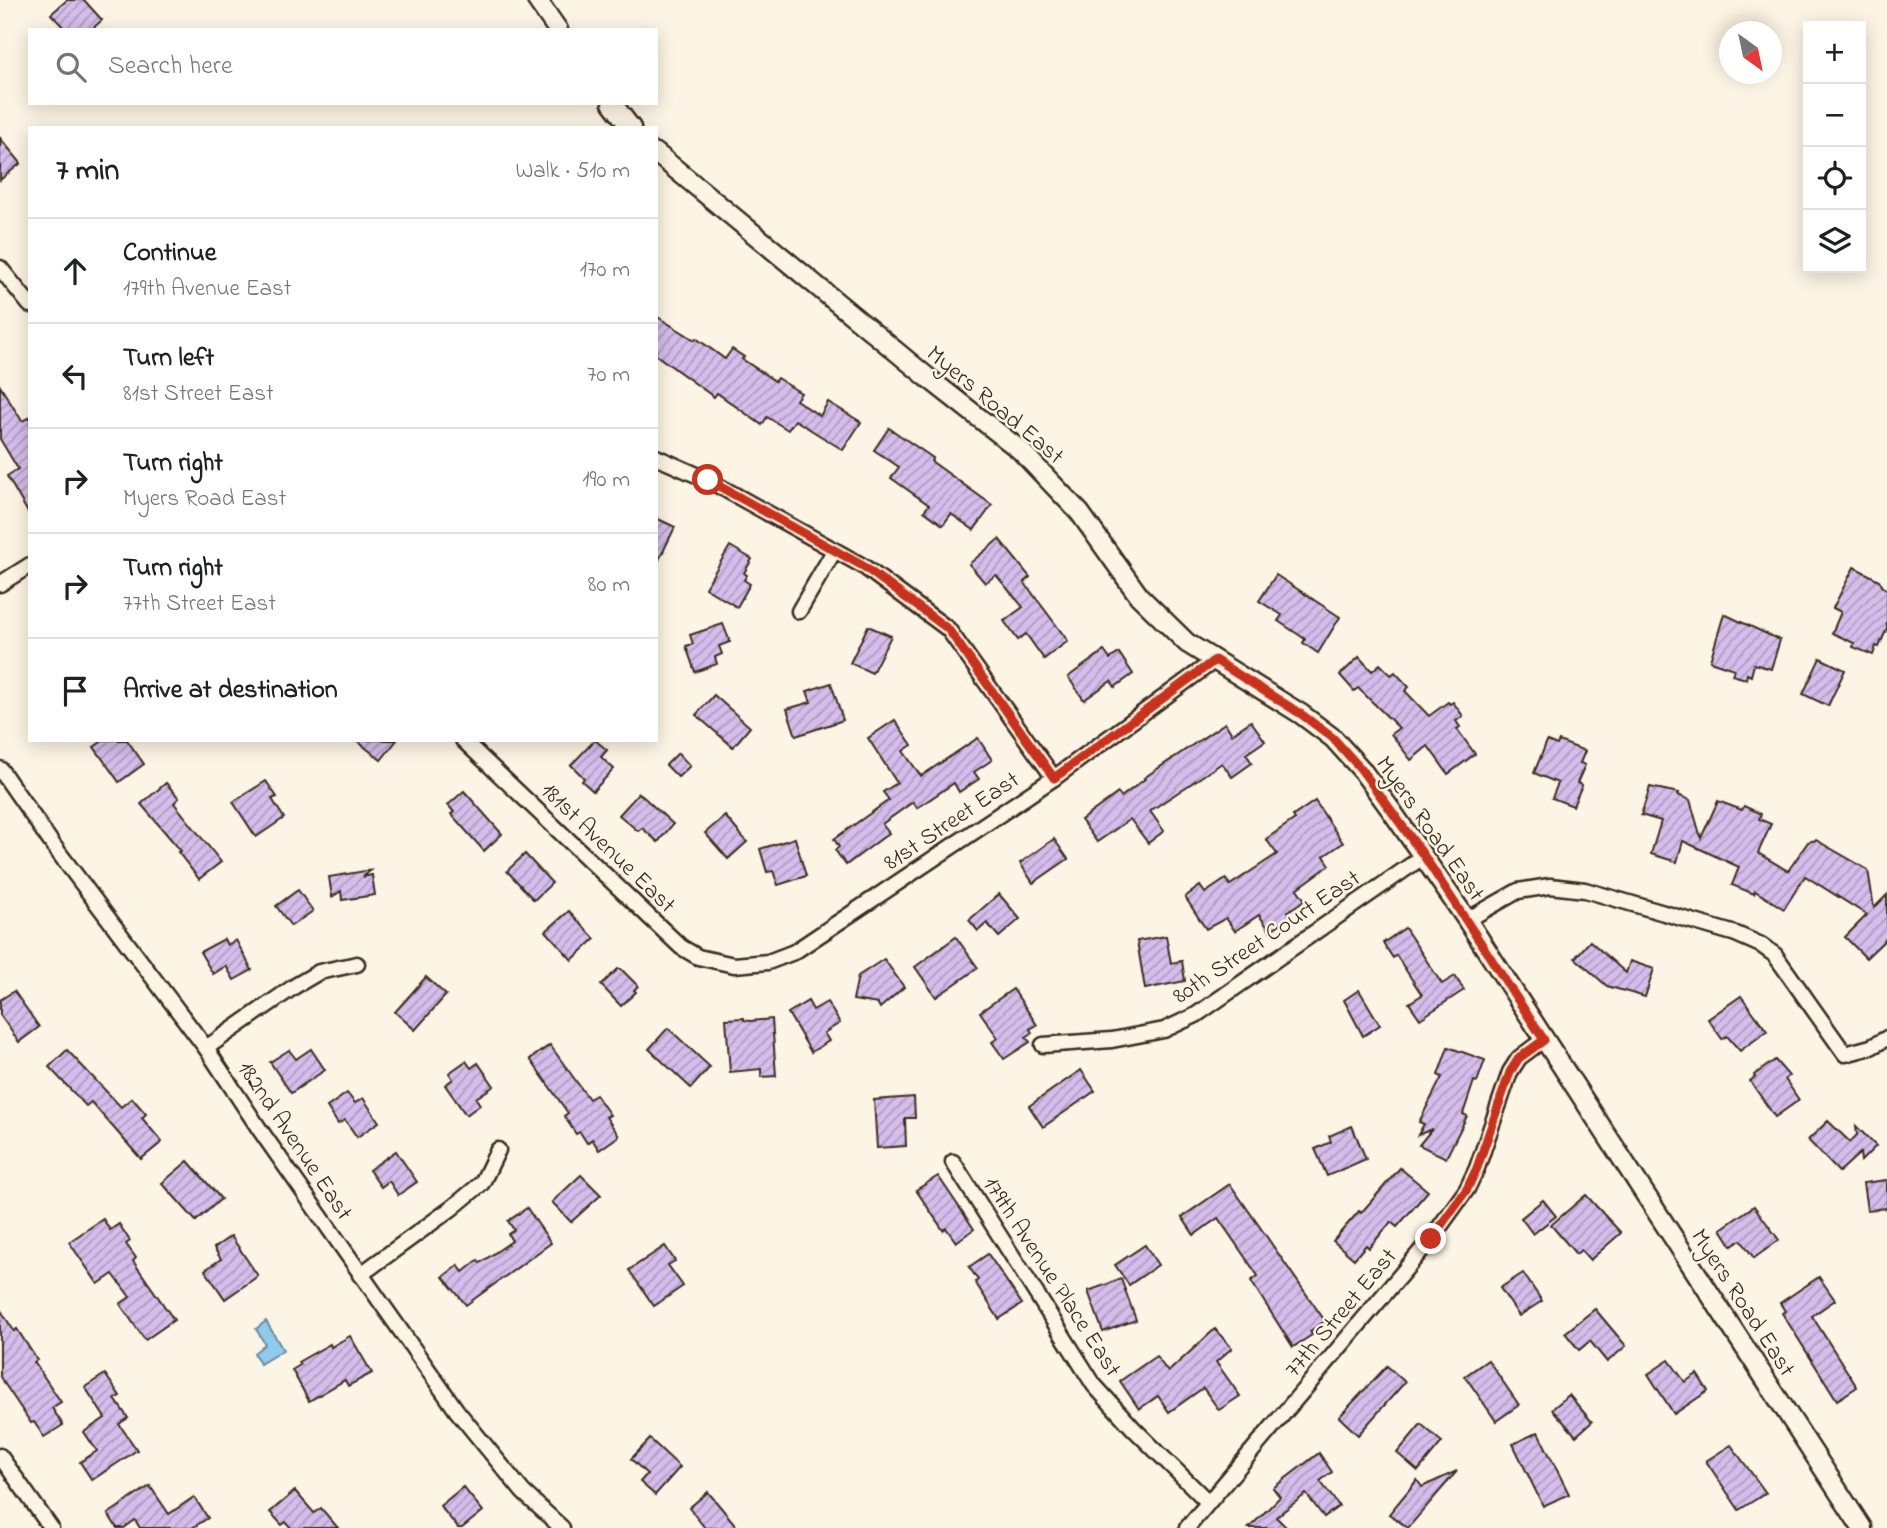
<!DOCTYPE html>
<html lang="en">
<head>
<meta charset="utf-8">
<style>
  :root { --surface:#fff; --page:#f6f6f6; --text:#202124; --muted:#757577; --line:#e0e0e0 }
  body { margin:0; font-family:"Indie Flower",sans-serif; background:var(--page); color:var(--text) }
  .controls { position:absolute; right:21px; top:21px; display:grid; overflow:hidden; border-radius:0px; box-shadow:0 4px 18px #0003 }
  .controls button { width:63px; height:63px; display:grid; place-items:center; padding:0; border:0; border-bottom:2px solid var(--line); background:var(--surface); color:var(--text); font:35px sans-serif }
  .compass { position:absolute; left:1719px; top:21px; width:63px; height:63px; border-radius:50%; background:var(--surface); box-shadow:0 4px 18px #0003; rotate:147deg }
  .stop { position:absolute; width:21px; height:21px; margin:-16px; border:5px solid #c8321e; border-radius:50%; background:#fff }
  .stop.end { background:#c8321e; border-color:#fff; box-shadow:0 2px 7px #0008 }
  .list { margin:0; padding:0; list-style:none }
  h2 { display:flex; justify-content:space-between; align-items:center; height:91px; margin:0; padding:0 28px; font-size:30px }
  h2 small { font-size:23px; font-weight:400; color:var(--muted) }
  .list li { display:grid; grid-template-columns:46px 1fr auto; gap:21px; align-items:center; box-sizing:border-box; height:105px; padding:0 28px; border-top:2px solid var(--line) }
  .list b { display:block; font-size:26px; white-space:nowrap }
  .list p { margin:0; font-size:23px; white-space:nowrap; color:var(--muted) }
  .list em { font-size:23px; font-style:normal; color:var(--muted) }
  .icon { flex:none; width:38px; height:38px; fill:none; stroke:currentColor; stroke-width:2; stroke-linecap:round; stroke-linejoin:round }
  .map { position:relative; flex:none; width:1887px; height:1528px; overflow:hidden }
  .search { position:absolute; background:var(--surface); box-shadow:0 4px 18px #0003; left:28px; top:28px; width:630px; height:77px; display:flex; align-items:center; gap:18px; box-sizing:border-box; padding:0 24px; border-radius:0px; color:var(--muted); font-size:26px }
  .panel { position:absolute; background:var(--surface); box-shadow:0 4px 18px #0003; left:28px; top:126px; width:630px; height:616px; border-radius:0px }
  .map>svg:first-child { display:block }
</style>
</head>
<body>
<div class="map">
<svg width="1887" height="1528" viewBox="0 0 1887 1528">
  <defs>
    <pattern id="building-hatch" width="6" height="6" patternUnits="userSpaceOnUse" patternTransform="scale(1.75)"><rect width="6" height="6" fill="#d6bdec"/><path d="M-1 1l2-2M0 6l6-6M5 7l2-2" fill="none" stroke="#af9abf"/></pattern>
  </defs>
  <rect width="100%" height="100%" fill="#fcf5e5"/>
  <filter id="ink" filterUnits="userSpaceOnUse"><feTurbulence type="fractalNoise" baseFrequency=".0143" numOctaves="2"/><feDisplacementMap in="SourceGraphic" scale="14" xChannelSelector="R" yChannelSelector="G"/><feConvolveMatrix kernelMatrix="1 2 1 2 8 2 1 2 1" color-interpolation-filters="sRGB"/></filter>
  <g filter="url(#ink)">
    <!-- water -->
    <polygon fill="#8ecbee" stroke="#6d8b9b" stroke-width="2" points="266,1321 283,1350 260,1364 254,1353 265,1344 256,1329"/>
    <!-- building -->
    <g fill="url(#building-hatch)" stroke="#3b2a1e" stroke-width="2">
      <polygon points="67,0 84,0 102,20 91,30 66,30 51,14"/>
      <polygon points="0,138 21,163 0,180"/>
      <polygon points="656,316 695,340 696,338 725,359 732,349 744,357 742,359 775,381 777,378 801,393 796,400 820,416 828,402 861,422 843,450 795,420 788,430 767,417 762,425 717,393 714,397 656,355"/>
      <polygon points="0,386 22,421 30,417 30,516 7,476 18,469 0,439"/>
      <polygon points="889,428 933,458 931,461 992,505 974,530 951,514 943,525 924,511 929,505 891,478 899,467 874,450"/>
      <polygon points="656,518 675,527 656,566"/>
      <polygon points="999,539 1030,577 1024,582 1068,641 1044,659 1026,634 1018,640 1004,621 1023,607 996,575 985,583 969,564"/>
      <polygon points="730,546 752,559 744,573 747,575 744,580 750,584 737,607 705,588"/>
      <polygon points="1854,567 1879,580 1883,587 1887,589 1887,628 1879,647 1876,646 1873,655 1853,647 1854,643 1832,633 1841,612 1833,608"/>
      <polygon points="1276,575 1340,617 1318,653 1303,643 1305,639 1278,621 1282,615 1259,601"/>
      <polygon points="1724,614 1780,640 1771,669 1754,664 1751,676 1747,674 1746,679 1732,675 1734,669 1710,661"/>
      <polygon points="723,624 730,642 719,646 722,654 715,657 717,664 695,672 686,646 693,644 690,635"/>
      <polygon points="868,626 891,636 872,673 850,663"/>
      <polygon points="1104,651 1110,659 1119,653 1133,674 1115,687 1111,681 1084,700 1068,677"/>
      <polygon points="1359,657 1372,671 1380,664 1391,675 1395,672 1409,687 1405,691 1429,716 1448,702 1450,704 1453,702 1463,716 1456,721 1460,727 1457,729 1475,754 1448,774 1428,746 1411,760 1391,734 1399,728 1358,688 1354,691 1340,675"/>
      <polygon points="1820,658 1845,670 1828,706 1803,694"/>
      <polygon points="831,683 843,720 796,736 787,709 811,702 807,691"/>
      <polygon points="714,695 750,727 733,747 696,715"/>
      <polygon points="895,720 912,745 903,751 921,776 978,738 992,760 974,772 979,779 959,792 954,783 917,808 913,802 882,824 889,833 846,865 835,850 839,847 834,839 889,800 883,792 897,783 868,738"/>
      <polygon points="1251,721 1265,741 1246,754 1252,763 1232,777 1222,763 1150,811 1164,831 1148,843 1130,819 1097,842 1081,820 1118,793 1121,797 1145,779 1144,778 1225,723 1232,734"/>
      <polygon points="104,740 127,740 144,764 119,782 94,747"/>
      <polygon points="356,740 397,740 381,760"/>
      <polygon points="595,740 607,750 601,757 614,769 593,791 582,781 584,778 571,765"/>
      <polygon points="1547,741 1557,745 1559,741 1585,751 1580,763 1585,765 1577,783 1582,785 1573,806 1552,798 1558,783 1534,773"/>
      <polygon points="678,753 690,766 678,777 666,765"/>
      <polygon points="266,781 277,797 272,799 284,818 256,837 233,802"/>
      <polygon points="166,783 179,798 174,803 221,862 199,879 178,852 181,851 141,804"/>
      <polygon points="1650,787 1679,793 1678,795 1690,800 1701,838 1718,801 1742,810 1744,806 1761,814 1759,819 1771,824 1758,853 1788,871 1808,842 1816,840 1868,870 1874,908 1887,895 1887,938 1866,958 1845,937 1867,915 1805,876 1784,909 1755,891 1754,894 1732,885 1739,867 1683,841 1677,862 1651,854 1661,821 1641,815"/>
      <polygon points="464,791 502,834 484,851 451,814 454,812 448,805"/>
      <polygon points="639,793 673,824 658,842 642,828 638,831 619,815"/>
      <polygon points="1315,801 1343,843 1324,856 1330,865 1297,889 1305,900 1288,911 1291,916 1270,931 1259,915 1235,931 1226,918 1206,929 1185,897 1200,886 1205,893 1226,879 1230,885 1277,854 1266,839 1295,819 1293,816"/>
      <polygon points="725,816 747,842 728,859 705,833"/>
      <polygon points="795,838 806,876 778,885 773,871 767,872 760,849"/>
      <polygon points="1054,839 1068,859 1033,883 1020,863"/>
      <polygon points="525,854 552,883 534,900 507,871"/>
      <polygon points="371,870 363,877 372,875 375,895 342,900 341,891 332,897 329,877"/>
      <polygon points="298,890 313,911 291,926 276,906"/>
      <polygon points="999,894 1020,919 999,937 987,923 978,931 969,920"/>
      <polygon points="569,911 595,939 572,960 546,931"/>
      <polygon points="1405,928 1442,984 1455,976 1464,990 1420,1019 1409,1003 1422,995 1396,955 1393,958 1383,943"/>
      <polygon points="1166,936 1171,963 1182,961 1185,981 1145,989 1137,941"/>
      <polygon points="956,937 978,968 936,997 915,967"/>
      <polygon points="224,939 227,945 236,940 252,970 234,980 226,966 213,974 200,952"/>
      <polygon points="1590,941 1626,973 1630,961 1654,969 1645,997 1607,986 1575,958"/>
      <polygon points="884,959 904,987 880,1008 878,1004 853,1000 858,976"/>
      <polygon points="618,969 621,969 638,986 634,990 636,992 621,1006 601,985"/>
      <polygon points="426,977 446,995 415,1030 395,1012"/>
      <polygon points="1013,989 1037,1025 1030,1029 1032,1033 1026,1037 1030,1042 1004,1059 992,1042 998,1038 980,1012"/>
      <polygon points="1359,990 1380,1025 1363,1036 1344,1000"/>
      <polygon points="14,991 39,1027 19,1042 0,1015 0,1000"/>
      <polygon points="1741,996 1767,1031 1740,1051 1727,1036 1722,1039 1708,1019"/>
      <polygon points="808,1001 813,1010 827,1002 840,1023 824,1033 829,1041 811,1052 788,1013"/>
      <polygon points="744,1018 744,1020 750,1021 772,1019 776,1076 761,1077 761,1069 730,1072 726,1019"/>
      <polygon points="668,1028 710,1067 691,1088 649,1049"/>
      <polygon points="550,1045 589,1099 596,1095 610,1115 606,1117 619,1136 599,1150 592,1139 587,1143 580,1132 576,1134 564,1116 568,1113 530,1059"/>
      <polygon points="1448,1047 1485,1060 1477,1082 1474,1081 1463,1114 1467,1116 1446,1158 1419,1145 1432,1129 1418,1135 1424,1124 1419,1122 1442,1077 1438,1075"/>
      <polygon points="311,1049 325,1070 291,1093 270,1062 289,1050 296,1059"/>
      <polygon points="67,1050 121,1107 132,1098 146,1114 142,1118 162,1142 141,1159 91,1102 86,1106 49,1067"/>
      <polygon points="1775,1060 1789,1076 1785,1079 1799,1100 1775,1117 1750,1081 1755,1077 1754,1075"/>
      <polygon points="466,1061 471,1068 478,1063 494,1086 476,1098 480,1105 466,1115 445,1085 453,1079 449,1073"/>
      <polygon points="1081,1070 1095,1091 1043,1127 1029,1106"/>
      <polygon points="347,1093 355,1103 363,1098 379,1122 357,1137 345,1120 338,1124 327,1107"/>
      <polygon points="914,1097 915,1118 905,1118 906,1146 877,1148 874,1100"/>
      <polygon points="1828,1121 1850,1142 1857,1135 1856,1126 1876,1146 1861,1161 1860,1153 1839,1172 1808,1140"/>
      <polygon points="1352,1126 1366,1159 1327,1176 1315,1149 1331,1142 1329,1136"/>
      <polygon points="396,1151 417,1182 398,1195 389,1181 381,1187 369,1170"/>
      <polygon points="188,1161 221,1199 196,1221 162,1183"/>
      <polygon points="1400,1168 1428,1191 1397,1227 1391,1222 1369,1248 1366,1245 1354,1259 1333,1241 1359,1211 1361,1213"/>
      <polygon points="581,1175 601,1195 571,1222 552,1202"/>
      <polygon points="938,1176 974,1229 956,1242 946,1228 943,1230 916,1190"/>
      <polygon points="1887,1180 1887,1208 1867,1210 1863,1183"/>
      <polygon points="1230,1184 1325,1321 1310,1331 1312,1335 1293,1347 1251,1281 1258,1276 1218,1218 1194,1235 1182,1217"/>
      <polygon points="1586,1195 1621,1233 1590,1260 1581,1250 1576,1254 1551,1225"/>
      <polygon points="1543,1200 1556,1216 1533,1234 1521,1218"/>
      <polygon points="1754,1206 1779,1240 1754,1258 1741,1240 1732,1246 1721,1229"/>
      <polygon points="527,1208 551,1243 466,1305 443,1277 458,1265 463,1272 478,1260 480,1263 512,1241 508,1234 514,1230 508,1221"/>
      <polygon points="103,1219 110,1230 119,1224 130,1241 126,1244 136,1258 133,1261 174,1320 145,1340 120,1304 130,1297 113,1274 98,1284 69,1242"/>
      <polygon points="231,1236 258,1276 225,1299 205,1270 221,1259 214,1248"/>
      <polygon points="1145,1245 1158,1265 1129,1285 1115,1265"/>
      <polygon points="665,1246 675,1261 668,1265 683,1286 654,1306 629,1270"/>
      <polygon points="988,1254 1022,1304 999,1319 975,1282 978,1280 969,1267"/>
      <polygon points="1523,1273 1542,1301 1519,1316 1500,1288"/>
      <polygon points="1819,1277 1835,1300 1812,1316 1857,1387 1837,1400 1782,1313 1785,1311 1780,1303"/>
      <polygon points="1121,1279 1136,1320 1103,1332 1088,1291"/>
      <polygon points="0,1309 14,1331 17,1329 37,1360 34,1362 61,1402 52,1408 63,1425 44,1437 34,1422 31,1423 0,1377"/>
      <polygon points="1595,1309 1626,1346 1607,1362 1590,1341 1579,1350 1565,1333"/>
      <polygon points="1215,1329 1232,1348 1216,1362 1240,1396 1219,1410 1203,1388 1169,1412 1158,1396 1139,1409 1120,1381 1156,1356 1168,1372"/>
      <polygon points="350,1336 372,1373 348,1386 345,1380 309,1401 292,1370 300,1365 298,1362 330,1344 331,1347"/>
      <polygon points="1488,1360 1519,1405 1496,1421 1465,1376"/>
      <polygon points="1669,1360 1685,1382 1697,1374 1708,1391 1674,1414 1648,1374"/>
      <polygon points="1387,1366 1405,1382 1358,1435 1339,1417"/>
      <polygon points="105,1374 120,1396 115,1399 128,1418 119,1424 137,1450 92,1480 80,1462 97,1451 84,1432 105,1418 85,1387"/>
      <polygon points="1569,1395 1592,1422 1576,1436 1552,1409"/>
      <polygon points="1421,1424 1442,1442 1418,1471 1397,1453"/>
      <polygon points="1538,1432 1569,1494 1543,1506 1513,1444"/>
      <polygon points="650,1439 680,1467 655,1495 640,1482 647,1474 631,1459"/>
      <polygon points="1731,1445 1766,1493 1739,1510 1706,1461"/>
      <polygon points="1319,1453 1332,1472 1320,1481 1339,1506 1324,1517 1306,1494 1276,1517 1287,1528 1249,1528 1280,1497 1273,1488"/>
      <polygon points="1457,1471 1408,1528 1389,1514 1417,1480 1422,1487"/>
      <polygon points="150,1486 169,1514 194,1497 208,1518 192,1528 140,1528 135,1520 124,1528 117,1528 108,1514"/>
      <polygon points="463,1487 483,1511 462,1528 458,1528 440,1506"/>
      <polygon points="295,1491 314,1513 321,1508 338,1528 291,1528 286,1522 282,1525 270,1512"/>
      <polygon points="708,1492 738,1528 705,1528 689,1508"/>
    </g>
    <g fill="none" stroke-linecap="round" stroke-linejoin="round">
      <defs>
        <g id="minor">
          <polyline points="0,268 30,305"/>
          <polyline points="656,457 708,480 863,566 948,629 1054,778"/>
          <polyline points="0,584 30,565"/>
          <polyline points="799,611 834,551"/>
          <polyline points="463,740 681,947 698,957 734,965 768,962 794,952 1054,778 1215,660"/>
          <polyline points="0,769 53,845 206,1048 260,1130 457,1411 523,1492 562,1528"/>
          <polyline points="1467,920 1518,891 1550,886 1585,890 1736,934 1761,945 1775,955 1845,1054 1871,1047 1887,1038"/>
          <polyline points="1043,1045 1112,1040 1164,1030 1196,1015 1424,856"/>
          <polyline points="206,1048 295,986 319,972 357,964"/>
          <polyline points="953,1162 1094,1385 1133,1428 1208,1502"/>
          <polyline points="360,1275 452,1208 482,1183 498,1150"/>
          <polyline points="0,1456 51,1528"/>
          <polyline points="1187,1528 1431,1239 1467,1189 1477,1168 1510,1072 1519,1058 1543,1040"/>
        </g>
        <g id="tertiary">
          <polyline points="537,0 558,30"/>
          <polyline points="612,103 631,128"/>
          <polyline points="656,153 927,377 1020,450 1080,513 1139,596 1187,643 1301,714 1333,738 1361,769 1391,810 1467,920 1862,1528"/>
        </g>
      </defs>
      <!-- minor casing -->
      <use href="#minor" stroke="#3b2a1e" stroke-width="19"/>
      <!-- tertiary casing -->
      <use href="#tertiary" stroke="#3b2a1e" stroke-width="23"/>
      <!-- minor -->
      <use href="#minor" stroke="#fcf5e5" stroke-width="14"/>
      <!-- tertiary -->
      <use href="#tertiary" stroke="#fcf5e5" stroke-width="18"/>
    </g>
  </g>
  <g fill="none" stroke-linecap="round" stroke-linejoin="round" filter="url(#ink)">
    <!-- route -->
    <polyline stroke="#c8321e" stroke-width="9" points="708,480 863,566 948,629 1054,778 1215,660 1301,714 1333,738 1361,769 1424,856 1544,1040 1519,1058 1510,1072 1477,1168 1467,1189 1431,1239"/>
  </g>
  <g text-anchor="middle" stroke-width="5" stroke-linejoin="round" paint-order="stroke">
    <!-- street labels -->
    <g font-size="24" fill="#3b2a1e" stroke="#fcf5e5">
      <text transform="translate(996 404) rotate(40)" y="8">Myers Road East</text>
      <text transform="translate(951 820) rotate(-34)" y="8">81st Street East</text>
      <text transform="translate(1431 828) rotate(55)" y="8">Myers Road East</text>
      <text transform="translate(609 847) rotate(44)" y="8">181st Avenue East</text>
      <text transform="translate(1266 936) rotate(-34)" y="8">80th Street Court East</text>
      <text transform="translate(296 1140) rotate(56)" y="8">182nd Avenue East</text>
      <text transform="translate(1053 1276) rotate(57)" y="8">179th Avenue Place East</text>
      <text transform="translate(1744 1302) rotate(57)" y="8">Myers Road East</text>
      <text transform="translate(1340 1312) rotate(-50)" y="8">77th Street East</text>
    </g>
  </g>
</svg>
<div class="controls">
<button>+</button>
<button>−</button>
<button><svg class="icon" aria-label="locate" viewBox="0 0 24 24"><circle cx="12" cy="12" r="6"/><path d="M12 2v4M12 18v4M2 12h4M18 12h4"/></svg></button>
<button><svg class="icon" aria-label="layers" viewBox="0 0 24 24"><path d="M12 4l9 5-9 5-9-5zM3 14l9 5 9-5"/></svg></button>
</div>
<svg class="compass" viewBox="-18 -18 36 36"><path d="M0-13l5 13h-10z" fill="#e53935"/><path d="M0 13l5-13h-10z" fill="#757577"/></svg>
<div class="stop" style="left:708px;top:480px"></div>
<div class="stop end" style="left:1431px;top:1239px"></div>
<div class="search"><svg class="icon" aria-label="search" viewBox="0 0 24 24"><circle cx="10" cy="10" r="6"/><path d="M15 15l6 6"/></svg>Search here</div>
<section class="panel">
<h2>7 min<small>Walk · 510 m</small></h2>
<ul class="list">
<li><svg class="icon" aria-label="ahead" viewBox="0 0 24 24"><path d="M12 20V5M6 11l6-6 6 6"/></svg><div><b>Continue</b><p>179th Avenue East</p></div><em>170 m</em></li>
<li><svg class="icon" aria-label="left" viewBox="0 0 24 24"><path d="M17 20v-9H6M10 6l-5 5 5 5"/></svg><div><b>Turn left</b><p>81st Street East</p></div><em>70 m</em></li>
<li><svg class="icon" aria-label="right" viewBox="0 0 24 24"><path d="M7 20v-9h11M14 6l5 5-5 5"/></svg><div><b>Turn right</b><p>Myers Road East</p></div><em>190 m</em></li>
<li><svg class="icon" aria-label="right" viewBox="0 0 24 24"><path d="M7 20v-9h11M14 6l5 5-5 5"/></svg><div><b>Turn right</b><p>77th Street East</p></div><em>80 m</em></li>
<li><svg class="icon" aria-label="arrive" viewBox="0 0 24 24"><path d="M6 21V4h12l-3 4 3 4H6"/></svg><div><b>Arrive at destination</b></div></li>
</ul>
</section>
</div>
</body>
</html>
